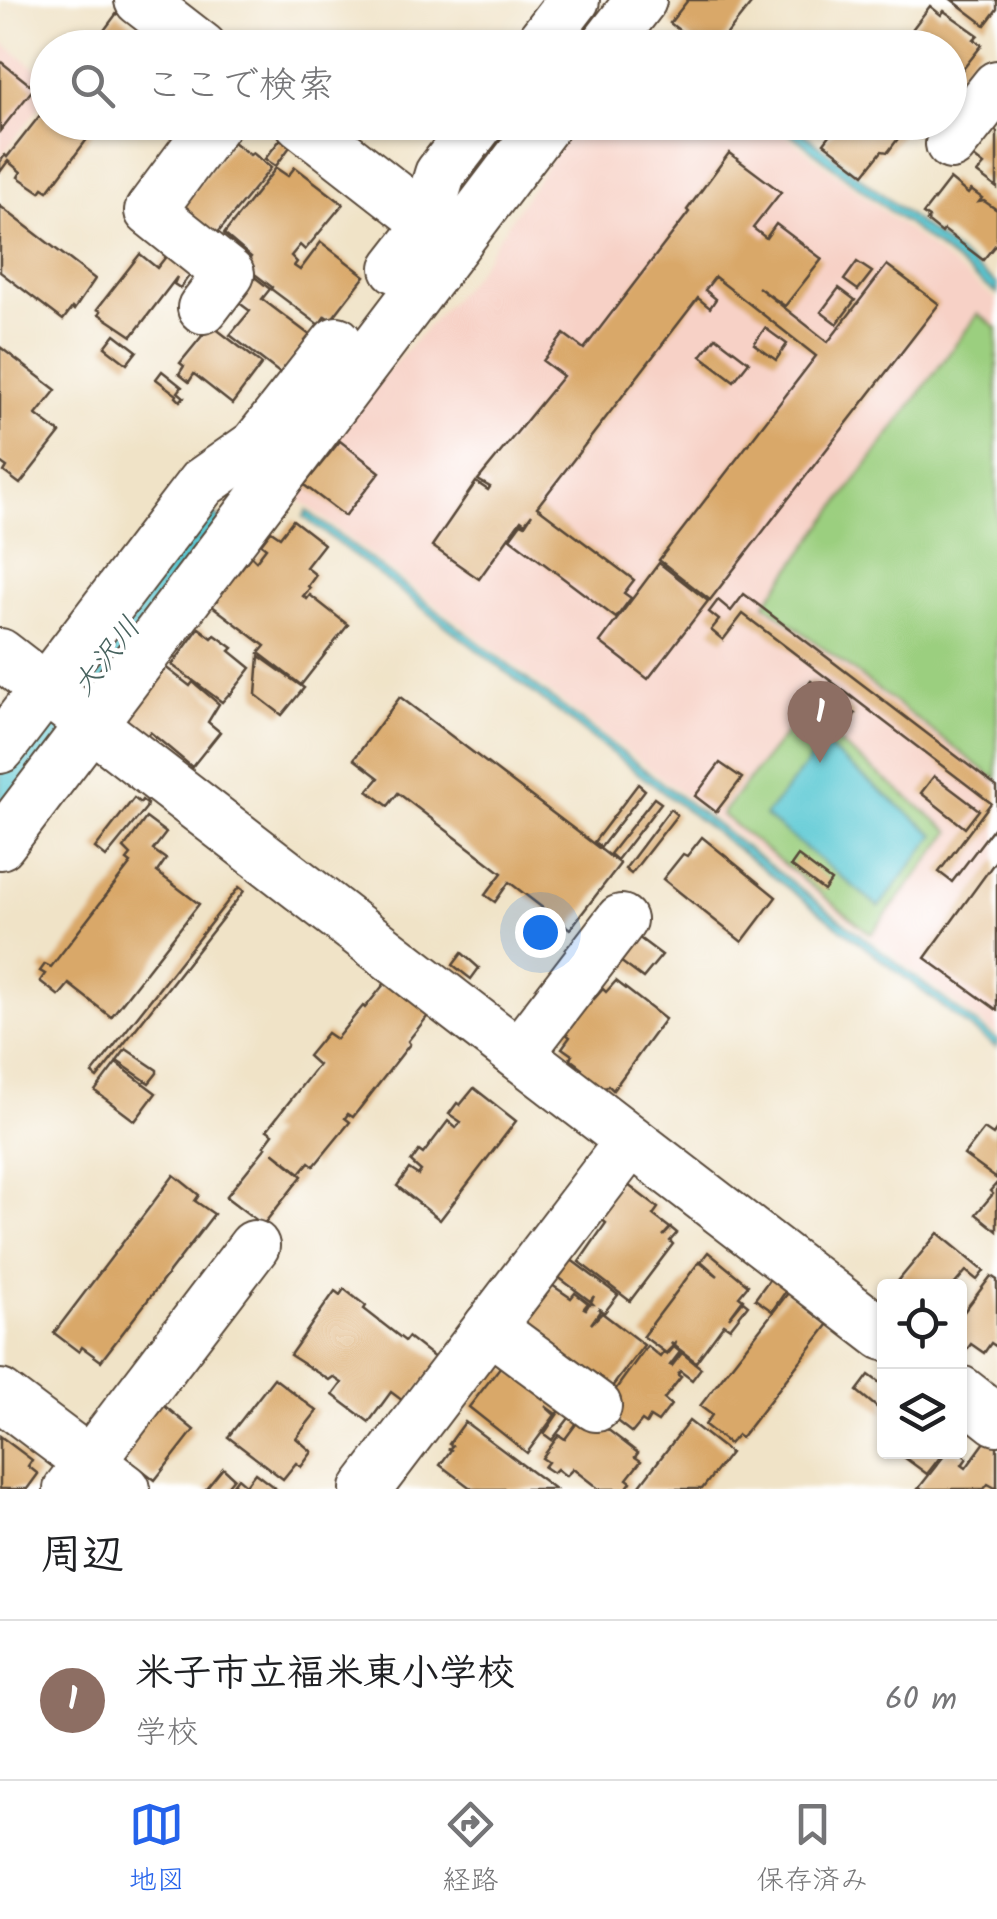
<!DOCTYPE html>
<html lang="ja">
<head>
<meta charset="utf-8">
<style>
  :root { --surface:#fff; --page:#f6f6f6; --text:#202124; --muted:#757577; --line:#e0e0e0; --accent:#2563eb }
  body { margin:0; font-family:Kalam,"Klee One",sans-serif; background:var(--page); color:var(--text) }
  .controls { position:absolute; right:30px; bottom:30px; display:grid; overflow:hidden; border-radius:10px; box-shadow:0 2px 8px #0004 }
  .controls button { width:90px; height:90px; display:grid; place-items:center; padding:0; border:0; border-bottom:2px solid var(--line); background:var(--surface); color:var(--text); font:50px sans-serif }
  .you { position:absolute; left:540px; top:932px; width:35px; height:35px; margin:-25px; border:8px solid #fff; border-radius:50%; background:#1a73e8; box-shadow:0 0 0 15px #1a73e833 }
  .badge { display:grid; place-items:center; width:65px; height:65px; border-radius:50%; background:var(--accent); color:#fff; font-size:32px; font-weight:700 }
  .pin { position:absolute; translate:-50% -82px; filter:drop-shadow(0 2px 5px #0008) }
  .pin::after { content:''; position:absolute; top:52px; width:35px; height:30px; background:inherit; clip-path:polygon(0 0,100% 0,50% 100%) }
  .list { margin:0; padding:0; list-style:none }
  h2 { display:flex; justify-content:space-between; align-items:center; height:130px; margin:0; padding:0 40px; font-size:42px }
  h2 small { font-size:32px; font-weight:400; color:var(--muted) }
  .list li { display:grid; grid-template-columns:65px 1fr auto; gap:30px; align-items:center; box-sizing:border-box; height:160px; padding:0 40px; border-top:2px solid var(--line) }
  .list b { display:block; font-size:38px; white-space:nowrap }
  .list p { margin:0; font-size:32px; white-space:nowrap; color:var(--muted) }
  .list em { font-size:32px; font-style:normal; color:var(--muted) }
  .icon { flex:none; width:55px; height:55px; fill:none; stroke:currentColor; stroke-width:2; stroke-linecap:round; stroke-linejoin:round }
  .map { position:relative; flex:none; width:997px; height:1489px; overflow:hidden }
  .search { position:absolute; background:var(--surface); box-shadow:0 2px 8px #0004; left:30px; right:30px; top:30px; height:110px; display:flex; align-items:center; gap:25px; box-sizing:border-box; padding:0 35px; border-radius:55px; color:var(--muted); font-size:38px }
  .sheet { height:290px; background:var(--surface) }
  nav { display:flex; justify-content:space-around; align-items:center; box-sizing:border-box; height:140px; border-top:2px solid var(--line); background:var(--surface); font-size:28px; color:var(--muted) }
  nav a { display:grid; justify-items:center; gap:5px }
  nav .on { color:var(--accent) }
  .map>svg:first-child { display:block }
</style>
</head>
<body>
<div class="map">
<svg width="997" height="1489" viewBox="0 0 997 1489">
  <rect width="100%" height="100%" fill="#fff"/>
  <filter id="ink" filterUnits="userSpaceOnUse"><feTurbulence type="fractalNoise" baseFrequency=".01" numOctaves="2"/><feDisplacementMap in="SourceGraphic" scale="20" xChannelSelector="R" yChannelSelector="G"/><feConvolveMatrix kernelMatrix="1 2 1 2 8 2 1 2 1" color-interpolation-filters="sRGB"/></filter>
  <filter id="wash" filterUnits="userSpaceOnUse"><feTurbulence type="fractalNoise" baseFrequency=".0048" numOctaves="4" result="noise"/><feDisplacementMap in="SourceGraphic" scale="40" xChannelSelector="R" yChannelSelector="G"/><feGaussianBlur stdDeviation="2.25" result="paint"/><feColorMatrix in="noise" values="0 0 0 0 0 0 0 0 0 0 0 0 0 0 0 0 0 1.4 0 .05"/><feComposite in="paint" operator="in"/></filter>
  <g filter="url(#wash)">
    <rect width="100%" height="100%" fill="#f0e3c7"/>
    <!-- built -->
    <g fill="#f7d1c6">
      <polygon points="0,41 48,78 47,97 0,158"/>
      <polygon points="575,123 770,123 997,300 997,1035 288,491 349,414 474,275"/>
    </g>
    <!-- green -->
    <g fill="#9bcf7f" stroke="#6b7c4e" stroke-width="2.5">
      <polygon points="978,314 997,328 997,780 765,604"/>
      <polygon points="802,713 951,832 871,934 721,814"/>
    </g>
    <!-- water -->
    <g fill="#5cc9d4" stroke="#4c7a79" stroke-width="2.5">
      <polygon points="777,123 790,123 997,284 997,294"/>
      <polygon points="201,502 226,524 0,818 0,762"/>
      <polygon points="307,511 997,1040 997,1048 304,517"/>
      <polygon points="823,744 935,835 879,907 765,816"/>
    </g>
    <g id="blocks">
      <!-- building -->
      <g fill="#d9a869">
        <polygon points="688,0 754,0 716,48 702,48 670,23"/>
        <polygon points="952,0 997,0 997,9 985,25"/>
        <polygon points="930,6 941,15 944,11 978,35 974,39 982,45 956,78 950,73 950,48 915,48 904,40"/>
        <polygon points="117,13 159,45 157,48 91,48"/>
        <polygon points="0,61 34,88 0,131"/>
        <polygon points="48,105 48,122 100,122 48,191 43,188 40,192 18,177 21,172 8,161 0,172 0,162 5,155 7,157"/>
        <polygon points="840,122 898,122 904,127 903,132 888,152 882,151 864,174 824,143"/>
        <polygon points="990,127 997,132 997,188 977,173 984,165 970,154"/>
        <polygon points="283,136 292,144 276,166 265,159"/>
        <polygon points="233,142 250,155 253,153 271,168 216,235 181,206"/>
        <polygon points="729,153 781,192 753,228 766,238 776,224 822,259 785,306 758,287 828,342 887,265 939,304 710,600 659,560 816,356 715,277 705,290 716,299 710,308 698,298 537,507 634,580 624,593 631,598 616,618 510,538 521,523 525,525 532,514 525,523 521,520 479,579 432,546 476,482 488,490 490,487 478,480 563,376 543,361 564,334 584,349 689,212 687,210"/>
        <polygon points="295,167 343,204 305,250 300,245 291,256 297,262 294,266 300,270 321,242 365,276 331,320 325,316 319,325 271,289 272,287 244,266 251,257 224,234 276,168 288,176"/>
        <polygon points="950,179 968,194 971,190 982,198 979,202 984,201 997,210 997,243 983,260 944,230 942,233 927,221 929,218 923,214"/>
        <polygon points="0,206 95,279 74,310 72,308 63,320 0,272"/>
        <polygon points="172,249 195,268 180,288 174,284 177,277 132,336 99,314 101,311 97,309 140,254 157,268"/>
        <polygon points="857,262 872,272 858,290 844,280"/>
        <polygon points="248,272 270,289 262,299 311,336 281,374 230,335 250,311 230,296"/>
        <polygon points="839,288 855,300 837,324 821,312"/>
        <polygon points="211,325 262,364 232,404 194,374 189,382 179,374 184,366 180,363"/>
        <polygon points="765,328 787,344 776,360 754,344"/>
        <polygon points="115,334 137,351 127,364 105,347"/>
        <polygon points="716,337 749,362 734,381 701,356"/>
        <polygon points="0,347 56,390 36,415 60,433 20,484 4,472 7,467 0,462"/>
        <polygon points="162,371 182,387 178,392 184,397 180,401 176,397 177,395 156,379"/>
        <polygon points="340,441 380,472 345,516 304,485"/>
        <polygon points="293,520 324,544 306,567 316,575 308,586 310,588 303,596 307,599 310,595 348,625 301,685 259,653 265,646 203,599 229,566 238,573 251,556 256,561 266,548 261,544 271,531 280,537"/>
        <polygon points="659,563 708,601 648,679 600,642"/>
        <polygon points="744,594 997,787 997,823 952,882 939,872 991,803 743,614 723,640 711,630 719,620 709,612 718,600 731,611"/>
        <polygon points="199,628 212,638 215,635 233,648 230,651 251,668 230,695 229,694 222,702 172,665"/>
        <polygon points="259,656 304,688 282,715 256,695"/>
        <polygon points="164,666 190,686 193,682 219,704 208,722 220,732 192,767 150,732 142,742 116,722"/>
        <polygon points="811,681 855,714 842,732 798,698"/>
        <polygon points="400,697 620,864 570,929 509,882 495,902 485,895 502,873 398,793 388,806 368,791 379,778 354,759"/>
        <polygon points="720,763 742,778 716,812 695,796"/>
        <polygon points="934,776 979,810 965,828 921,793"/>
        <polygon points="638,784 645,790 601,847 594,842"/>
        <polygon points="134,798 140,803 142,800 147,804 146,808 106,857 95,848"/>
        <polygon points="654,798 661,803 617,860 610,854"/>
        <polygon points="670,809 677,815 631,874 625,869"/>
        <polygon points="146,818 166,833 153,850 166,859 157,872 199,904 111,1017 69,984 59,996 40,981 45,974 40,971 45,964 51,967 131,863 127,860 131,855 124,848"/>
        <polygon points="702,837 776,897 742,942 663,879 683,854 687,856"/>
        <polygon points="798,856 831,881 824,891 791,866"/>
        <polygon points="997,859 997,1010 925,958"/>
        <polygon points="239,887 244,891 97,1078 92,1074"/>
        <polygon points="638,937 662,955 643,978 620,961"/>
        <polygon points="462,953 479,968 471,979 453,965"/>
        <polygon points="389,978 431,1012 408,1041 410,1044 353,1117 348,1114 345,1118 350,1122 314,1166 309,1162 300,1173 273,1152 302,1176 263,1225 226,1197 266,1147 264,1146 273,1134 267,1130 318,1065 308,1056 327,1033 336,1039 363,1006 365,1008"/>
        <polygon points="616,981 665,1019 613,1090 608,1085 604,1090 580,1072 582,1068 570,1059 572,1055 562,1048 570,1037 561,1030 589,995 594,999 603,989 606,992"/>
        <polygon points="126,1049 157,1070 157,1073 149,1083 117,1061"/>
        <polygon points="116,1063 156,1093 135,1121 95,1091"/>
        <polygon points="474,1088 516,1121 440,1220 397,1186 409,1169 418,1175 421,1171 411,1162 419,1151 423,1154 448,1121 456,1128 461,1122 449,1114 457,1103 460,1105"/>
        <polygon points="984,1129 993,1135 997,1129 997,1179 964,1155"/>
        <polygon points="174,1175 199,1195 195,1201 214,1214 101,1361 82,1347 79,1352 54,1333"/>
        <polygon points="619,1178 658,1208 653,1215 670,1228 663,1236 671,1228 677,1233 670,1241 673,1244 630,1301 579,1262 606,1223 593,1212"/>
        <polygon points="997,1183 997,1231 976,1214 993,1194 990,1191"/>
        <polygon points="938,1233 984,1271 977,1280 966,1271 953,1286 894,1286"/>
        <polygon points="708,1252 748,1285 739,1296 743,1299 729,1318 743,1301 748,1305 730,1328 724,1324 696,1362 675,1346 676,1342 674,1345 671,1343 673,1346 666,1353 643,1336 699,1262 718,1276 701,1261"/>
        <polygon points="562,1253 618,1295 604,1313 598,1308 600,1311 591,1324 602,1313 644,1345 605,1396 519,1330 532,1313 525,1308 546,1281 571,1298 575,1293 588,1303 584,1308 586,1309 589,1304 593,1304 591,1302 594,1296 590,1301 549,1270"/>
        <polygon points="774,1273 790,1285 772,1311 755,1299"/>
        <polygon points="991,1276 997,1280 997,1347 991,1343 984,1353 971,1344 960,1359 960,1317"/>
        <polygon points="344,1289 366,1306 364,1309 405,1341 408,1337 440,1362 407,1404 391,1392 369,1422 333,1395 342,1383 333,1377 329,1380 290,1355 335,1291 340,1295"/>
        <polygon points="788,1293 828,1325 741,1438 737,1435 729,1444 705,1425 712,1415 700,1406"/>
        <polygon points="647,1346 660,1357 663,1353 667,1355 674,1347 680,1352 670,1365 672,1366 682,1353 701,1368 692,1380 680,1371 678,1375 681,1377 664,1399 671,1405 658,1422 650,1417 646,1424 642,1421 632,1433 609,1415 610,1397"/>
        <polygon points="501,1366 576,1409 552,1440 544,1434 561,1409 556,1414 545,1406 555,1415 527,1453 469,1407"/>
        <polygon points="869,1375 884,1386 884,1413 857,1391"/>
        <polygon points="274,1378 317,1411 296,1438 312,1452 301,1467 296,1463 283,1479 228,1437"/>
        <polygon points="156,1399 194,1430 155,1480 116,1450"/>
        <polygon points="579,1420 598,1422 638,1453 635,1457 641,1461 627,1479 631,1482 626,1489 599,1489 573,1469 566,1476 557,1469 553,1473 544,1467 548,1462 542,1458 559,1435 565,1439"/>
        <polygon points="689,1421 730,1453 702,1489 637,1489"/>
        <polygon points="465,1422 555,1489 472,1489 440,1465 451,1450 449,1449 452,1446 449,1444"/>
        <polygon points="0,1436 32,1460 28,1466 38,1474 27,1489 0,1489"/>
        <polygon points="988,1438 997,1444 997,1489 988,1484 984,1489 918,1489 947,1452 958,1452 967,1458 962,1465 966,1468"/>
        <polygon points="897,1452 944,1452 927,1474"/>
        <polygon points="223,1468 234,1478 225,1489 206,1489"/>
        <polygon points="255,1473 276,1489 230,1489 238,1478 246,1485"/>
      </g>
    </g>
  </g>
  <g filter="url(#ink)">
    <use href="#blocks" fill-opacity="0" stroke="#564637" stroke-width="2.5"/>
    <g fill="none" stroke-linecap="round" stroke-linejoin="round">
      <defs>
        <g id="minor">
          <polyline points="140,0 202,48"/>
          <polyline points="537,48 574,0"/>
          <polyline points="604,48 641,0"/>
          <polyline points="300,122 450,239"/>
          <polyline points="951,144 997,86"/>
          <polyline points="396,268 431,223 434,194 440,174 480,122"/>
          <polyline points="203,308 229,274 150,211 216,122"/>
          <path d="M0,654C295,880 588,1110 884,1335"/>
          <polyline points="0,748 202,483 256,445 337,342"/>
          <polyline points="0,844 547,122"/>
          <polyline points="519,1053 621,920"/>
          <polyline points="489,1327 596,1406"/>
          <polyline points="960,1391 997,1420"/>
          <polyline points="0,1395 125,1489"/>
          <polyline points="69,1489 254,1246"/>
          <polyline points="366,1489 630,1142"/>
        </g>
      </defs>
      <!-- minor casing -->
      <use href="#minor" stroke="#564637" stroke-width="54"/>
      <!-- minor -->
      <use href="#minor" stroke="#fff" stroke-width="50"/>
    </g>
  </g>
  <g text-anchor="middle" stroke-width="8" stroke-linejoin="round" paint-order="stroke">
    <!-- water labels -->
    <g font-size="30" font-style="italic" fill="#47625e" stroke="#fff">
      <text transform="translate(106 656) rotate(-52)" y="10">大沢川</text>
    </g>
  </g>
</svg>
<div class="controls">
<button><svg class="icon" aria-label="locate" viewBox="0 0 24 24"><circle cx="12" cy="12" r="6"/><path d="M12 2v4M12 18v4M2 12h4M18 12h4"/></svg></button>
<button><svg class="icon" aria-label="layers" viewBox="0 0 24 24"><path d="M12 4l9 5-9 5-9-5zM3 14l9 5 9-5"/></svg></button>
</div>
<div class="you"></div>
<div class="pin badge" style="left:820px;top:763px;background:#8d6e63">1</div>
<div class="search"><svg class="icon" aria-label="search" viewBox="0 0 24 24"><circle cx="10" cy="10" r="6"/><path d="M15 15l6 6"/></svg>ここで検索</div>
</div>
<section class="sheet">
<h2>周辺<small></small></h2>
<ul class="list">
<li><span class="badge" style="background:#8d6e63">1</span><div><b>米子市立福米東小学校</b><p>学校</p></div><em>60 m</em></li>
</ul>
</section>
<nav>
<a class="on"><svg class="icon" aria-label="map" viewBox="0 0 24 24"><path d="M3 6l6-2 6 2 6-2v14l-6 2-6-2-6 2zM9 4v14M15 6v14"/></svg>地図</a>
<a><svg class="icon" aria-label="directions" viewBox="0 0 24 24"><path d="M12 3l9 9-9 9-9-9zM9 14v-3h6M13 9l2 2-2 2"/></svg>経路</a>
<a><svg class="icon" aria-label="saved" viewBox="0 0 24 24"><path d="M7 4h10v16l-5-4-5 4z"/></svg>保存済み</a>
</nav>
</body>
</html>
